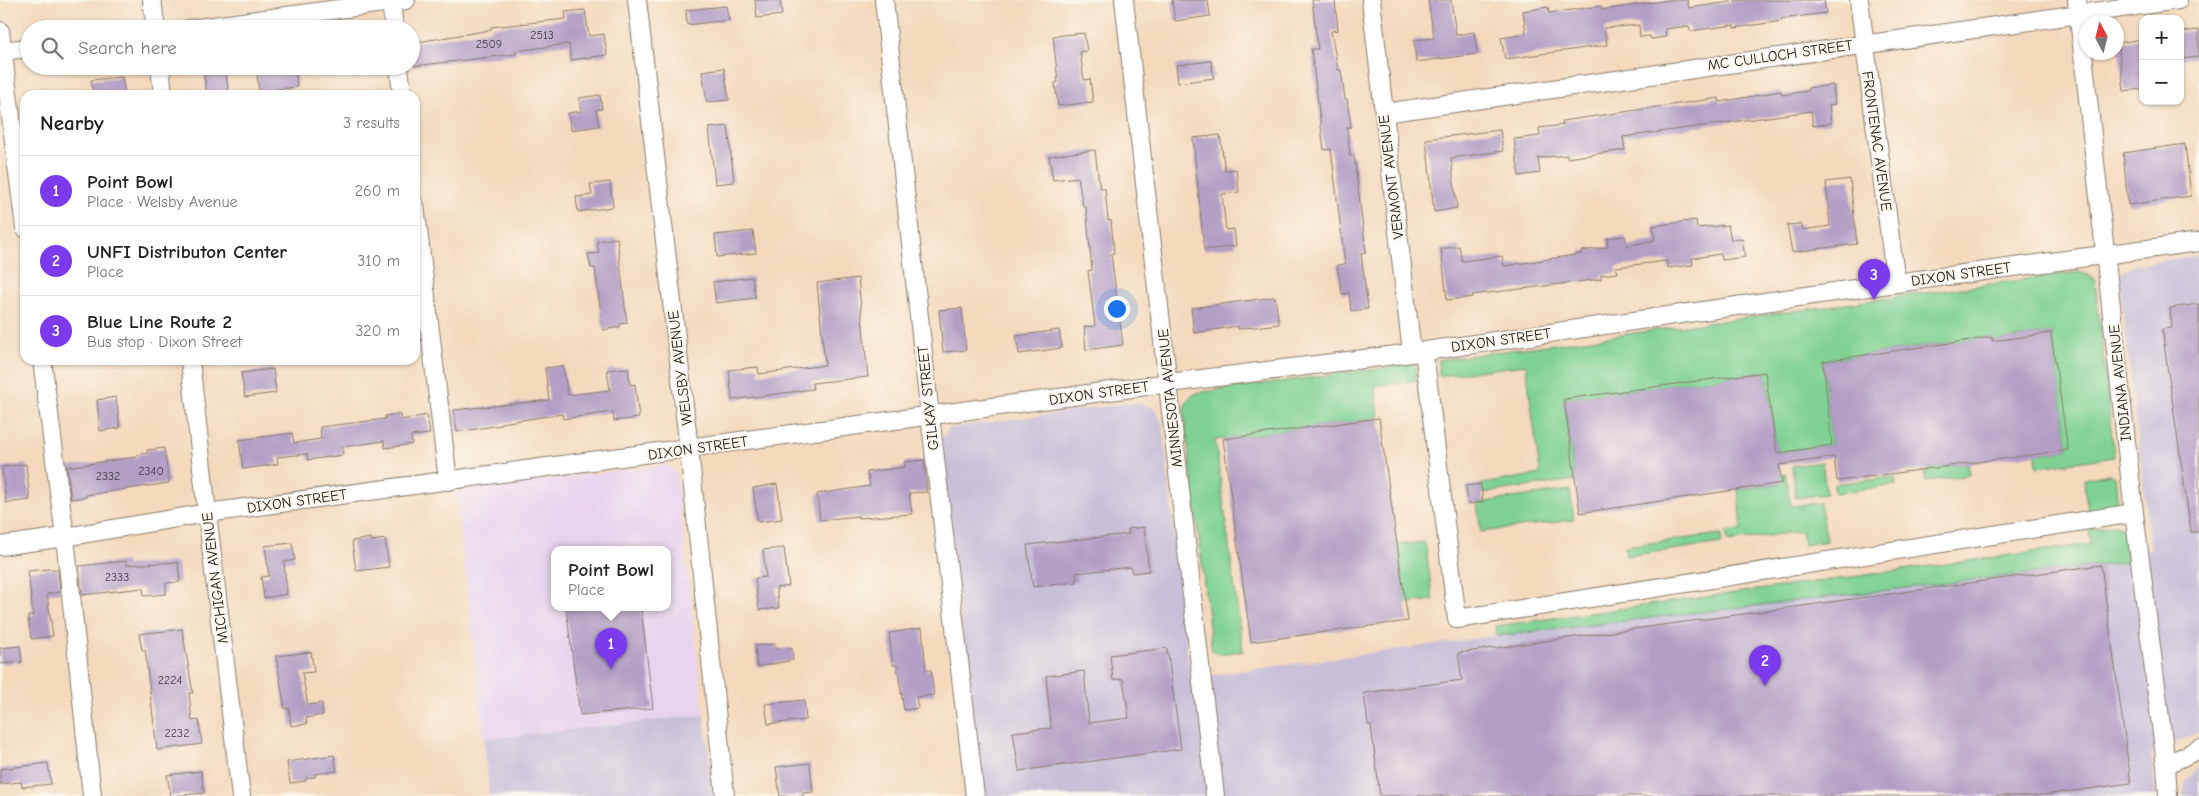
<!DOCTYPE html>
<html lang="en">
<head>
<meta charset="utf-8">
<style>
  :root { --surface:#fff; --page:#f2f2f2; --text:#222; --muted:#767676; --line:#e0e0e0; --accent:#7c3aed }
  body { margin:0; font-family:"Comic Neue",sans-serif; background:var(--page); color:var(--text) }
  .controls { position:absolute; right:15px; top:15px; display:grid; overflow:hidden; border-radius:10px; box-shadow:0 1px 4px #0004 }
  .controls button { width:45px; height:45px; display:grid; place-items:center; padding:0; border:0; border-bottom:1px solid var(--line); background:var(--surface); color:var(--text); font:25px sans-serif }
  .compass { position:absolute; left:2079px; top:15px; width:45px; height:45px; border-radius:50%; background:var(--surface); box-shadow:0 1px 4px #0004; rotate:353deg }
  .you { position:absolute; left:1116px; top:308px; width:18px; height:18px; margin:-12px; border:4px solid #fff; border-radius:50%; background:#1a73e8; box-shadow:0 0 0 8px #1a73e833 }
  .badge { display:grid; place-items:center; width:32px; height:32px; border-radius:50%; background:var(--accent); color:#fff; font-size:16px; font-weight:700 }
  .pin { position:absolute; translate:-50% -41px; filter:drop-shadow(0 1px 2px #0008) }
  .pin::after { content:''; position:absolute; top:26px; width:18px; height:15px; background:inherit; clip-path:polygon(0 0,100% 0,50% 100%) }
  .popup { position:absolute; left:551px; top:546px; width:120px; height:65px; box-sizing:border-box; display:grid; place-content:center; border-radius:10px; background:var(--surface); filter:drop-shadow(0 1px 4px #0005); font-size:16px; white-space:nowrap; color:var(--muted) }
  .popup b { font-size:19px; color:var(--text) }
  .popup::after { content:''; position:absolute; left:50%; top:100%; margin-left:-10px; border:10px solid transparent; border-top-color:var(--surface) }
  .list { margin:0; padding:0; list-style:none }
  h2 { display:flex; justify-content:space-between; align-items:center; height:65px; margin:0; padding:0 20px; font-size:21px }
  h2 small { font-size:16px; font-weight:400; color:var(--muted) }
  .list li { display:grid; grid-template-columns:32px 1fr auto; gap:15px; align-items:center; box-sizing:border-box; height:70px; padding:0 20px; border-top:1px solid var(--line) }
  .list b { display:block; font-size:19px; white-space:nowrap }
  .list p { margin:0; font-size:16px; white-space:nowrap; color:var(--muted) }
  .list em { font-size:16px; font-style:normal; color:var(--muted) }
  .icon { flex:none; width:28px; height:28px; fill:none; stroke:currentColor; stroke-width:2; stroke-linecap:round; stroke-linejoin:round }
  .map { position:relative; flex:none; width:2199px; height:796px; overflow:hidden }
  .search { position:absolute; background:var(--surface); box-shadow:0 1px 4px #0004; left:20px; top:20px; width:400px; height:55px; display:flex; align-items:center; gap:12px; box-sizing:border-box; padding:0 18px; border-radius:28px; color:var(--muted); font-size:19px }
  .panel { position:absolute; background:var(--surface); box-shadow:0 1px 4px #0004; left:20px; top:90px; width:400px; height:275px; border-radius:15px }
  .map>svg:first-child { display:block }
</style>
</head>
<body>
<div class="map">
<svg width="2199" height="796" viewBox="0 0 2199 796">
  <rect width="100%" height="100%" fill="#fbf7ec"/>
  <filter id="ink" filterUnits="userSpaceOnUse"><feTurbulence type="fractalNoise" baseFrequency=".02" numOctaves="2"/><feDisplacementMap in="SourceGraphic" scale="10" xChannelSelector="R" yChannelSelector="G"/><feConvolveMatrix kernelMatrix="1 2 1 2 8 2 1 2 1" color-interpolation-filters="sRGB"/></filter>
  <filter id="wash" filterUnits="userSpaceOnUse"><feTurbulence type="fractalNoise" baseFrequency=".0096" numOctaves="4" result="noise"/><feDisplacementMap in="SourceGraphic" scale="20" xChannelSelector="R" yChannelSelector="G"/><feGaussianBlur stdDeviation="1.12" result="paint"/><feColorMatrix in="noise" values="0 0 0 0 0 0 0 0 0 0 0 0 0 0 0 0 0 1.4 0 .05"/><feComposite in="paint" operator="in"/></filter>
  <g filter="url(#wash)">
    <rect width="100%" height="100%" fill="#f4d9bc"/>
    <!-- built -->
    <path fill="#e7d2ef" fill-rule="evenodd" d="M662,465H667L676,473L704,715L484,739L456,491ZM555,550H667V608H555Z"/>
    <!-- industrial -->
    <g fill="#c8bfd8">
      <polygon points="2199,255 2199,732 2151,754 2156,796 980,796 941,438 950,428 1123,404 1137,403 1154,408 1162,422 1190,678 1676,611 2151,550 2119,279 2123,271 2135,265"/>
      <polygon points="704,715 714,796 489,796 484,739"/>
      <polygon points="2199,766 2199,796 2183,796 2186,782"/>
    </g>
    <!-- green -->
    <g fill="#80d293" stroke="#4e7758">
      <polygon points="2078,272 2089,275 2095,280 2114,457 2037,467 2036,454 2068,450 2051,333 1992,341 1992,337 1823,361 1832,445 1777,453 1765,372 1564,399 1575,480 1482,493 1481,484 1540,474 1526,365 1439,376 1438,360"/>
      <path d="M1414,364L1417,381L1375,386L1379,418L1215,440L1243,651L1217,654L1212,651L1184,412C1185,400 1191,394 1202,392Z"/>
      <polygon points="1822,462 1826,494 1796,498 1792,466"/>
      <polygon points="1968,463 1970,475 1926,481 1924,473 1927,473 1927,469"/>
      <polygon points="1785,473 1791,506 1820,503 1827,541 1804,545 1801,531 1728,542 1726,532 1742,530 1738,490 1781,483 1780,474"/>
      <polygon points="2110,474 2115,476 2118,507 2087,511 2084,479"/>
      <polygon points="1895,477 1896,485 1835,493 1834,484"/>
      <polygon points="1570,490 1574,520 1481,532 1477,503"/>
      <polygon points="2114,525 2123,528 2127,562 1497,636 1495,626 2091,544 2089,529"/>
      <polygon points="1721,534 1722,543 1626,556 1625,546"/>
      <polygon points="1425,542 1433,600 1405,603 1397,545"/>
    </g>
    <g id="blocks">
      <!-- building -->
      <g fill="#b39ec6">
        <polygon points="755,0 780,0 782,15 757,18"/>
        <polygon points="1172,0 1208,0 1210,16 1175,21"/>
        <polygon points="1312,0 1335,0 1338,30 1331,31 1338,70 1341,70 1345,99 1347,99 1351,127 1347,127 1350,156 1354,155 1366,252 1361,253 1368,309 1351,311 1349,293 1342,294 1337,265 1345,264 1331,149 1324,150 1311,49 1318,49"/>
        <polygon points="1428,0 1451,0 1456,35 1474,32 1477,54 1416,62 1414,40 1434,38"/>
        <polygon points="1669,0 1687,0 1689,8 1743,0 1824,0 1826,13 1781,19 1782,21 1734,28 1734,25 1690,31 1689,26 1665,29 1666,37 1651,39 1650,36 1640,37 1639,25 1604,28 1607,45 1505,59 1501,38 1526,34 1523,11 1548,7 1549,13 1601,6 1602,10"/>
        <polygon points="726,6 729,20 687,25 686,10"/>
        <polygon points="585,10 589,36 604,34 607,55 571,60 569,44 515,51 516,54 414,66 411,43 491,30 491,27 566,19 565,12"/>
        <polygon points="2199,30 2199,57 2180,59 2180,32"/>
        <polygon points="1084,33 1087,51 1080,52 1084,80 1090,79 1093,102 1058,106 1055,83 1058,82 1053,36"/>
        <polygon points="2143,39 2143,89 2124,91 2118,43"/>
        <polygon points="1211,61 1214,78 1178,83 1176,65"/>
        <polygon points="225,66 229,95 207,95 203,69"/>
        <polygon points="256,66 295,66 297,87 259,91"/>
        <polygon points="724,68 729,100 707,102 702,71"/>
        <polygon points="122,77 125,95 93,95 91,80"/>
        <polygon points="1833,85 1835,104 1829,105 1831,123 1813,126 1811,111 1623,137 1625,150 1567,158 1567,155 1538,158 1540,173 1519,176 1514,139 1540,136 1539,128 1563,125 1562,121 1719,98 1720,102 1781,91 1782,95 1808,91 1808,88"/>
        <polygon points="600,95 602,109 596,110 599,126 571,130 568,113 581,111 579,98"/>
        <polygon points="728,126 734,182 715,184 709,128"/>
        <polygon points="1500,130 1503,151 1451,158 1457,208 1434,212 1426,139"/>
        <polygon points="1220,135 1225,171 1236,169 1239,192 1222,194 1226,230 1234,229 1236,246 1204,250 1193,138"/>
        <polygon points="2185,144 2191,196 2128,205 2123,153"/>
        <polygon points="1095,150 1099,183 1101,188 1105,188 1108,221 1111,220 1114,253 1111,254 1123,345 1086,350 1084,327 1095,326 1088,271 1092,270 1086,207 1083,207 1078,177 1053,180 1049,156"/>
        <polygon points="1850,179 1857,244 1792,252 1787,225 1801,224 1803,230 1830,226 1826,182"/>
        <polygon points="610,182 613,207 578,212 576,197 592,195 590,184"/>
        <polygon points="1696,220 1697,228 1728,225 1731,240 1742,239 1745,257 1722,260 1721,254 1692,258 1693,265 1668,268 1667,261 1616,267 1618,273 1601,275 1601,279 1472,295 1473,297 1447,300 1441,249 1459,246 1462,261 1502,256 1504,266 1581,254 1581,251 1608,247 1607,238 1625,236 1627,246 1655,240 1653,226"/>
        <polygon points="753,231 756,253 717,257 715,235"/>
        <polygon points="617,238 627,323 620,324 620,327 603,330 595,268 591,268 588,254 599,253 597,241"/>
        <polygon points="752,277 755,298 716,303 713,282"/>
        <polygon points="858,278 868,377 812,383 813,389 732,400 729,370 758,367 759,374 825,365 817,283"/>
        <polygon points="1275,297 1279,324 1238,329 1238,326 1194,333 1191,308"/>
        <polygon points="2199,304 2199,532 2191,532 2162,329 2172,328 2170,308"/>
        <polygon points="962,308 966,350 943,352 939,310"/>
        <polygon points="1059,330 1062,348 1019,354 1016,336"/>
        <polygon points="2051,333 2068,450 1837,481 1834,457 1779,465 1782,483 1580,513 1564,399 1765,372 1777,453 1832,445 1823,361 1992,337 1992,341"/>
        <polygon points="563,366 568,395 610,390 607,370 628,368 630,385 635,384 639,418 614,421 613,412 563,419 562,414 501,423 501,425 457,432 454,410 549,400 545,368"/>
        <polygon points="273,369 276,393 245,397 241,373"/>
        <polygon points="116,397 120,428 100,431 97,400"/>
        <polygon points="400,414 401,420 427,415 430,434 411,436 412,444 385,448 384,441 342,447 343,455 308,460 307,454 277,457 278,464 243,469 239,440 292,433 294,443 321,439 320,427 385,419 385,416"/>
        <polygon points="1379,418 1408,621 1251,642 1223,439"/>
        <polygon points="164,448 169,483 86,495 86,497 71,499 67,467 137,457 137,455 148,453 147,450"/>
        <polygon points="924,460 927,492 909,493 912,514 858,518 858,516 820,520 817,494 870,486 867,472 905,467 904,462"/>
        <polygon points="26,464 30,500 6,503 2,467"/>
        <polygon points="777,484 782,519 758,522 753,488"/>
        <polygon points="1481,484 1483,502 1468,504 1466,486"/>
        <polygon points="1144,527 1149,571 1132,573 1131,567 1076,573 1077,582 1033,587 1027,545 1129,534 1128,529"/>
        <polygon points="371,538 372,541 385,539 389,567 356,571 352,541"/>
        <polygon points="292,543 295,560 284,562 287,594 264,598 261,577 269,576 265,546"/>
        <polygon points="784,548 789,586 776,588 779,608 759,610 755,578 766,577 763,550"/>
        <polygon points="126,561 126,565 178,562 180,582 166,583 166,594 144,596 143,588 82,595 79,566"/>
        <polygon points="2101,565 2131,783 2037,796 1380,796 1371,725 1368,725 1364,693 1462,680 1458,653"/>
        <polygon points="48,569 58,569 60,592 47,594 53,636 31,639 28,616 33,615 28,571"/>
        <polygon points="566,608 641,608 653,708 580,715"/>
        <polygon points="922,628 926,670 931,670 934,695 916,697 918,708 904,710 897,665 893,665 889,633"/>
        <polygon points="182,629 193,693 189,693 192,721 199,720 202,744 157,750 145,650 142,650 139,634"/>
        <polygon points="775,644 776,649 792,648 793,660 757,667 755,646"/>
        <polygon points="20,646 22,662 0,664 0,648"/>
        <polygon points="1167,648 1181,749 1019,771 1013,732 1051,728 1046,676 1084,671 1089,723 1129,718 1123,679 1113,680 1110,655"/>
        <polygon points="311,652 314,672 302,673 308,705 322,703 323,715 306,718 307,724 291,726 289,708 285,709 276,656"/>
        <polygon points="804,700 806,720 768,724 765,704"/>
        <polygon points="334,755 337,771 315,774 315,777 306,778 306,781 290,783 287,762"/>
        <polygon points="48,763 51,784 22,787 21,782 0,784 0,769"/>
        <polygon points="810,763 813,792 803,793 803,796 780,796 776,767"/>
        <polygon points="201,771 204,793 171,796 167,775"/>
      </g>
    </g>
  </g>
  <g filter="url(#ink)">
    <use href="#blocks" fill-opacity="0" stroke="#887a6c" stroke-width="1"/>
    <g fill="none" stroke-linecap="round" stroke-linejoin="round">
      <defs>
        <g id="minor">
          <polyline points="152,0 156,29"/>
          <polyline points="391,0 394,29"/>
          <polyline points="637,0 689,449 725,796"/>
          <polyline points="884,0 930,416 975,796"/>
          <polyline points="1124,0 1215,796"/>
          <polyline points="1371,0 1412,353"/>
          <polyline points="1859,0 1896,283"/>
          <polyline points="2077,0 2134,513 2166,765"/>
          <polyline points="189,29 406,0"/>
          <polyline points="0,31 25,228"/>
          <polyline points="0,51 29,48"/>
          <polyline points="160,66 163,95"/>
          <polyline points="399,66 402,95"/>
          <polyline points="1384,113 2178,0"/>
          <polyline points="415,205 448,481"/>
          <polyline points="1424,352 1457,619 2134,513"/>
          <polyline points="42,360 65,537 92,796"/>
          <polyline points="190,360 207,513 241,796"/>
          <polyline points="0,546 65,537 207,513 1169,383 1412,353 1896,283 2199,242"/>
          <polyline points="2168,796 2166,765 2199,749"/>
        </g>
      </defs>
      <!-- minor casing -->
      <use href="#minor" stroke="#887a6c" stroke-width="20"/>
      <!-- minor -->
      <use href="#minor" stroke="#fff" stroke-width="18"/>
    </g>
  </g>
  <g text-anchor="middle" stroke-width="4" stroke-linejoin="round" paint-order="stroke">
    <!-- number labels -->
    <g font-size="12" fill="#423c46">
      <text x="542" y="39">2513</text>
      <text x="489" y="48">2509</text>
      <text x="151" y="475">2340</text>
      <text x="108" y="480">2332</text>
      <text x="117" y="581">2333</text>
      <text x="170" y="684">2224</text>
      <text x="177" y="737">2232</text>
    </g>
    <!-- street labels -->
    <g font-size="15" fill="#1c1c1c" stroke="#fbf7ec">
      <text transform="translate(1780 55) rotate(-8)" y="5">MC CULLOCH STREET</text>
      <text transform="translate(1877 141) rotate(82)" y="5">FRONTENAC AVENUE</text>
      <text transform="translate(1391 177) rotate(-97)" y="5">VERMONT AVENUE</text>
      <text transform="translate(1961 274) rotate(-8)" y="5">DIXON STREET</text>
      <text transform="translate(1501 340) rotate(-8)" y="5">DIXON STREET</text>
      <text transform="translate(680 368) rotate(-97)" y="5">WELSBY AVENUE</text>
      <text transform="translate(2120 383) rotate(-96)" y="5">INDIANA AVENUE</text>
      <text transform="translate(1099 393) rotate(-8)" y="5">DIXON STREET</text>
      <text transform="translate(928 398) rotate(-96)" y="5">GILKAY STREET</text>
      <text transform="translate(1170 398) rotate(-96)" y="5">MINNESOTA AVENUE</text>
      <text transform="translate(698 448) rotate(-8)" y="5">DIXON STREET</text>
      <text transform="translate(297 501) rotate(-8)" y="5">DIXON STREET</text>
      <text transform="translate(215 578) rotate(-97)" y="5">MICHIGAN AVENUE</text>
    </g>
  </g>
</svg>
<div class="controls">
<button>+</button>
<button>−</button>
</div>
<svg class="compass" viewBox="-18 -18 36 36"><path d="M0-13l5 13h-10z" fill="#e53935"/><path d="M0 13l5-13h-10z" fill="#767676"/></svg>
<div class="you"></div>
<div class="pin badge" style="left:611px;top:669px">1</div>
<div class="popup"><b>Point Bowl</b>Place</div>
<div class="pin badge" style="left:1765px;top:686px">2</div>
<div class="pin badge" style="left:1874px;top:300px">3</div>
<div class="search"><svg class="icon" aria-label="search" viewBox="0 0 24 24"><circle cx="10" cy="10" r="6"/><path d="M15 15l6 6"/></svg>Search here</div>
<section class="panel">
<h2>Nearby<small>3 results</small></h2>
<ul class="list">
<li><span class="badge">1</span><div><b>Point Bowl</b><p>Place · Welsby Avenue</p></div><em>260 m</em></li>
<li><span class="badge">2</span><div><b>UNFI Distributon Center</b><p>Place</p></div><em>310 m</em></li>
<li><span class="badge">3</span><div><b>Blue Line Route 2</b><p>Bus stop · Dixon Street</p></div><em>320 m</em></li>
</ul>
</section>
</div>
</body>
</html>
